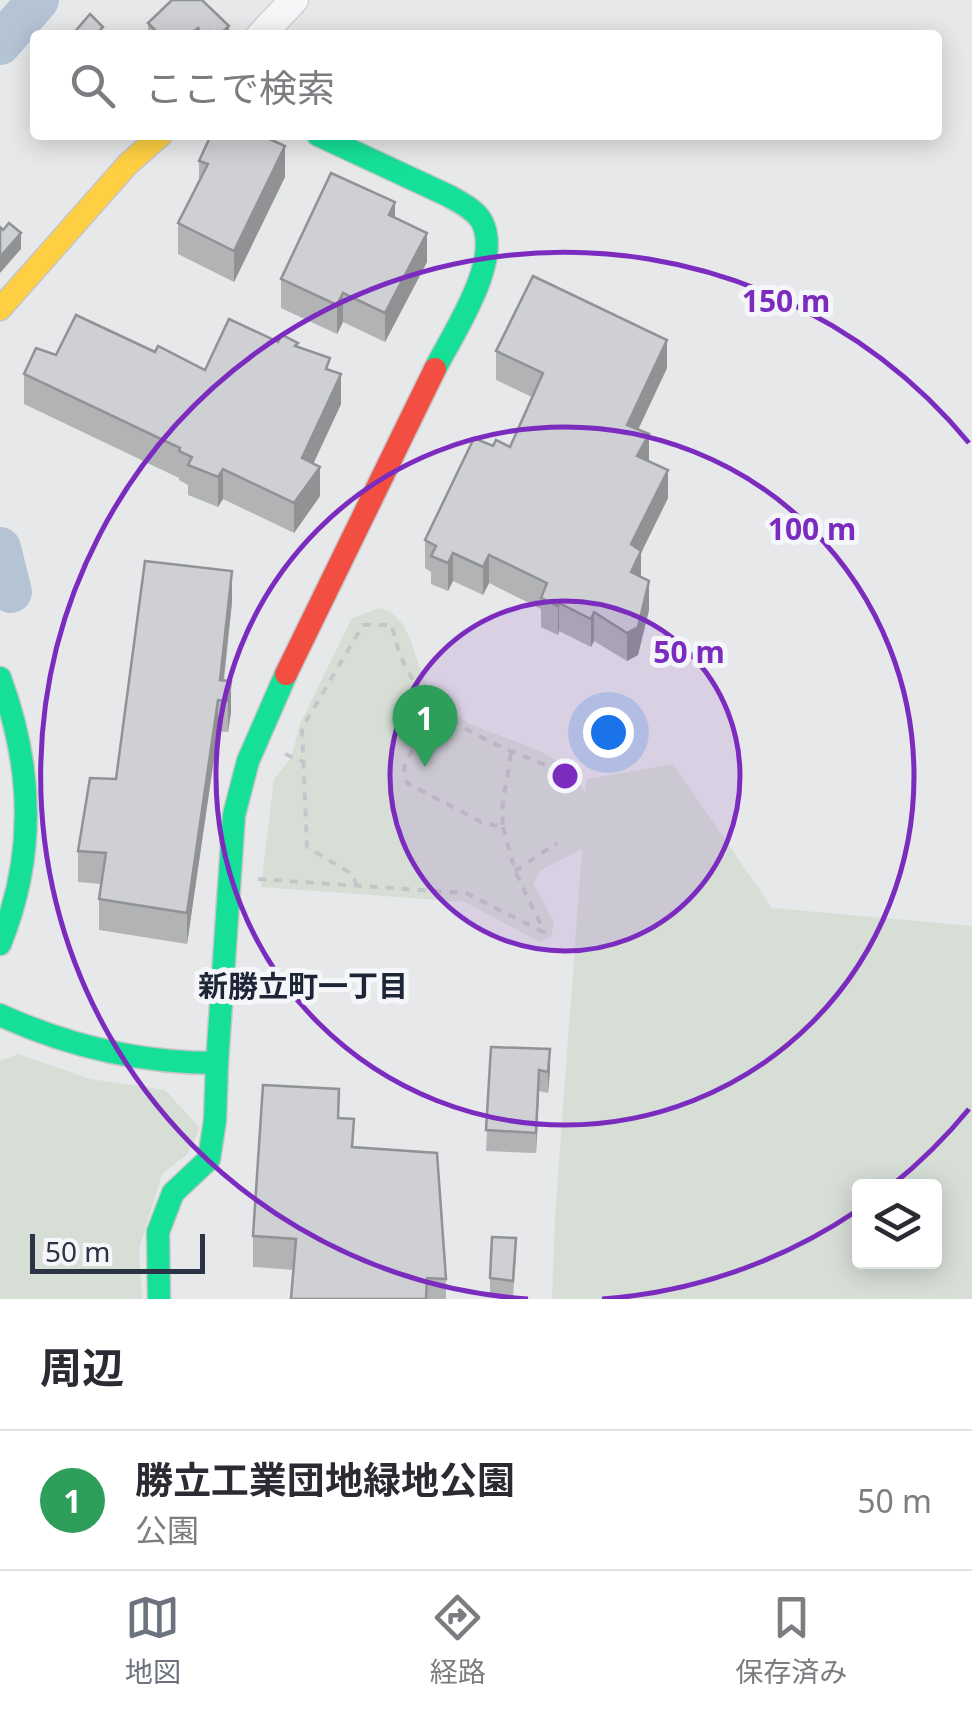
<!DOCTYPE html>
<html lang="ja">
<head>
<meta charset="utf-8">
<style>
  :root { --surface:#fff; --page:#f7f7f7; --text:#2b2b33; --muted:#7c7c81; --line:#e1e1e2; --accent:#6c737f }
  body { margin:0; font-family:"Noto Sans","Noto Sans JP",sans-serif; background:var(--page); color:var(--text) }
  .controls { position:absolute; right:30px; bottom:30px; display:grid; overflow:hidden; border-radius:10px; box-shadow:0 5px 25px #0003 }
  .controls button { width:90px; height:90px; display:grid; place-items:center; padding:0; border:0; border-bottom:2px solid var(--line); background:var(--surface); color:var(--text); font:50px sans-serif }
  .scale { position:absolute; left:30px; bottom:25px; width:175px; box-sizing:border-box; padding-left:10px; border:5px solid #2b3445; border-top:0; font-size:28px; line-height:35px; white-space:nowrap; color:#2b3445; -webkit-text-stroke:8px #f4f6f9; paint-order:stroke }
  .you { position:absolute; left:608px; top:732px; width:35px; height:35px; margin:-25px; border:8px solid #fff; border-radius:50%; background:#1a73e8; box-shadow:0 0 0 15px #1a73e833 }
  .badge { display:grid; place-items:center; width:65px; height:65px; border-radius:50%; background:var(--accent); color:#fff; font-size:32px; font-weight:700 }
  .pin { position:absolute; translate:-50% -82px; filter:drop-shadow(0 2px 5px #0008) }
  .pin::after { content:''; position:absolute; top:52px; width:35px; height:30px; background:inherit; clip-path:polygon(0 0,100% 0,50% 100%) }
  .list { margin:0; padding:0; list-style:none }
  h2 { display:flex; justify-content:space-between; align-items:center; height:130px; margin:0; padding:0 40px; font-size:42px }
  h2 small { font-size:32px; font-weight:400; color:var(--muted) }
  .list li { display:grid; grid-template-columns:65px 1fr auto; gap:30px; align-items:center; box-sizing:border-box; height:140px; padding:0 40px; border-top:2px solid var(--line) }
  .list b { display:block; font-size:38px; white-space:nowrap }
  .list p { margin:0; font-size:32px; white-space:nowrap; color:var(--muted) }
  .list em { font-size:32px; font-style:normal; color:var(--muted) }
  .icon { flex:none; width:55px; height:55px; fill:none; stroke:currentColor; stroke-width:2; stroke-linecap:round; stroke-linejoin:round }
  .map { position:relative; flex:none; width:972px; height:1299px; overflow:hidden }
  .search { position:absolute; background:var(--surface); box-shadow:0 5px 25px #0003; left:30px; right:30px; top:30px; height:110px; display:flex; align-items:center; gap:25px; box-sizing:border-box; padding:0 35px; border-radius:10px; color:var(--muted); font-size:38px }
  .sheet { height:270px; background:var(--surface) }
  nav { display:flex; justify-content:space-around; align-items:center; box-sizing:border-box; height:140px; border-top:2px solid var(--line); background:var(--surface); font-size:28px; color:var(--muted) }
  nav a { display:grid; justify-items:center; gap:5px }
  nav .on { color:var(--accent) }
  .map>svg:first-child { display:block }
</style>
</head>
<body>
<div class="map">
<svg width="972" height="1299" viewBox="0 0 972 1299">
  <rect width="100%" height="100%" fill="#e6e8ea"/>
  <!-- green -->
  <g fill="#d6ded6" fill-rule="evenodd">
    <path d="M380,608C418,618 411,673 439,702C480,744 562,737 585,794L587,779L673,764L772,908L972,926V1299H552L555,1217L582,849L541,870L533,883L554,922L551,937L540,942L465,902L261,887L274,779L291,758L300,724L352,618ZM934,1186V1262H860V1186Z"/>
    <polygon points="18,1054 90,1079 165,1090 200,1128 188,1153 162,1174 139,1249 142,1299 0,1299 0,1061"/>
  </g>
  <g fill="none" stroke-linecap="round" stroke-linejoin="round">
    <!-- river -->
    <g stroke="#b4c4d5" stroke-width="42">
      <polyline points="0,44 38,0"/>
      <polyline points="0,548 11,592"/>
    </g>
    <defs>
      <polyline id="street" points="261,35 294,0"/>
      <g id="fast">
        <path d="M318,135L449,196C461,203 474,209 481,220C504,259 453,333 435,369"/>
        <path d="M0,678C33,768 36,855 0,944"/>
        <path d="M0,1015C70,1047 140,1063 217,1063L234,815L248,761L286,674"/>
        <polyline points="159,1299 158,1232 173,1193 209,1159 215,1120 217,1063"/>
      </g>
      <polyline id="slow" points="0,309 128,164 161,135"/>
      <polyline id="jam" points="286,674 435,369"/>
    </defs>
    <!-- street casing -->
    <use href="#street" stroke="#c4c6c8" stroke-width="30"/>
    <!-- fast casing -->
    <use href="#fast" stroke="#c4c6c8" stroke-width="25"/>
    <!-- slow casing -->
    <use href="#slow" stroke="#c4c6c8" stroke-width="25"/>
    <!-- jam casing -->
    <use href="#jam" stroke="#c4c6c8" stroke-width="25"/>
    <!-- path -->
    <g stroke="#c5c6ca" stroke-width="4" stroke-dasharray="8 8" stroke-linecap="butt">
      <polyline points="432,706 404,768 407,783 481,822 503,827 502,809 511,753"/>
      <polyline points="285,754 304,762"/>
      <polyline points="503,827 515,871 545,933"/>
      <polyline points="515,871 557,843"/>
      <polyline points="258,879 466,893 545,933"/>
      <path d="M357,886L352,874L307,847L302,728L363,625H392C409,717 484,740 560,771"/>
    </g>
    <!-- street -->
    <use href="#street" stroke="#f5f6f7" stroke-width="28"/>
    <!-- fast -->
    <use href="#fast" stroke="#16e098" stroke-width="22"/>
    <!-- slow -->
    <use href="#slow" stroke="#ffcf43" stroke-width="22"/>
    <!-- jam -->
    <use href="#jam" stroke="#f24e42" stroke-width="22"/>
  </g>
  <!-- wall -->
  <g fill="#b1b3b5">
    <polygon points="172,0 229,35 148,35 148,23"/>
    <polygon points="199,161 285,177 234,282 178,254 178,223 199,180"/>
    <polygon points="395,218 427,262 385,342 343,322 337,334 281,308 281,279"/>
    <polygon points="278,342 298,347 330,370 341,404 313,464 320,496 294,533 223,499 218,507 188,495 188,485 179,480 179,478 24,404 24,374 56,355 155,352 205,370"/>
    <polygon points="496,351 667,368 638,430 649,462 668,498 641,553 641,577 649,610 638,655 627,661 594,641 591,647 559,631 558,635 541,627 541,609 489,583 483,595 453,581 448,591 431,584 431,572 425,568 425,540 493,446 510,447 532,397 496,380"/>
    <polygon points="232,602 224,681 231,712 228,732 218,731 187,944 99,930 99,899 101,884 78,882 78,851 116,779"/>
    <polygon points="491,1047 550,1070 548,1093 539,1091 536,1153 486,1151"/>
    <polygon points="339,1118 354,1147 446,1279 446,1299 291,1299 294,1270 253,1267 253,1236"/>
    <polygon points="516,1254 513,1297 490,1294 490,1278"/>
  </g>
  <!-- shaded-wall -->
  <g fill="#909294">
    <polygon points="229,26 229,35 219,35"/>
    <polygon points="285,146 285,177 234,282 234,251"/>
    <polygon points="395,202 395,231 389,215"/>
    <polygon points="21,233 21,249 0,273 0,257"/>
    <polygon points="427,233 427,262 385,342 385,313"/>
    <polygon points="343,293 343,322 337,334 337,305"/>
    <polygon points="667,340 667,368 627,453 627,425"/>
    <polygon points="341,374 341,404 302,488 302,458"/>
    <polygon points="649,434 649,462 637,456"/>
    <polygon points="320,467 320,496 294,533 294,503"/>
    <polygon points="223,469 223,499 218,507 218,477"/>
    <polygon points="668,470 668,498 641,553 641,579 631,600 631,544"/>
    <polygon points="453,553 453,581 448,591 448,563"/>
    <polygon points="489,555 489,583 483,595 483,567"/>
    <polygon points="232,571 232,602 221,701 220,680"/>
    <polygon points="649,581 649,610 638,655 627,661 627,633"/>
    <polygon points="559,603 559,631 558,635 558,606"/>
    <polygon points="594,612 594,641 591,647 591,619"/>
    <polygon points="231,681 231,712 228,732 228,701"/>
    <polygon points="218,700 218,731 187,944 187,913"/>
    <polygon points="550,1049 550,1070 548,1093 548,1072"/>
    <polygon points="539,1070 539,1091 536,1153 536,1133"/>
  </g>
  <!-- building -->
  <g fill="#ced0d3" stroke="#909294" stroke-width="2.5">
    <polygon points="172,0 202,0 229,26 219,35 211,35 209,31 202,35 198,28 190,35 160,35 148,23"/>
    <polygon points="90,14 103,27 99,31 102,35 72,35"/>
    <polygon points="211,135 261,135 285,146 234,251 178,223 208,164 199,161"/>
    <polygon points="331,173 395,202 389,215 427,233 385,313 343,293 337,305 281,279"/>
    <polygon points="9,223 21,233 0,257 0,227 3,230"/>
    <polygon points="533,276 667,340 627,425 649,434 637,456 668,470 631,544 641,551 631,572 649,581 638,627 627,633 594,612 591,619 559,603 558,606 541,598 547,583 489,555 483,567 453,553 448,563 431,556 436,546 425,540 474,438 493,446 496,440 510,447 543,373 496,351"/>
    <polygon points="76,315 155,352 158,346 205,370 229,319 278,342 282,335 298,343 295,346 330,358 326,369 341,374 302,458 320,467 294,503 223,469 218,477 188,465 192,457 179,451 180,448 24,374 36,348 56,355"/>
    <polygon points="145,561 232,571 220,680 231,681 228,701 218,700 187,913 99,899 106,853 78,851 90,778 116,779"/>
    <polygon points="491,1047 550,1049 548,1072 539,1070 536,1133 486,1130"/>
    <polygon points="263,1085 339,1089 338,1118 354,1119 352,1147 437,1153 446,1279 427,1278 426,1299 291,1299 296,1239 253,1236"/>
    <polygon points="492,1237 516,1238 513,1281 490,1278"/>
  </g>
  <!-- distance rings -->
  <circle cx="565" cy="776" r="175" fill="#7b2cbf" fill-opacity=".12"/>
  <g fill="none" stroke="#7b2cbf" stroke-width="5">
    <circle cx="565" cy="776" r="175"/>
    <circle cx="565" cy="776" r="349"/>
    <path d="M969 1109A524 524 0 0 1 891 1186M858 1210A524 524 0 0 1 602 1299M528 1299A524 524 0 1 1 969 443"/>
  </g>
  <g text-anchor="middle" stroke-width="10" stroke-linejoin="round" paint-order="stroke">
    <!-- neighbourhood labels -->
    <g font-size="30" font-weight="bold" fill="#1d2536" stroke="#f4f6f9">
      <text x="303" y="997">新勝立町一丁目</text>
    </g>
  </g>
  <circle cx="565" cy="776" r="15" fill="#7b2cbf" stroke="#f4f6f9" stroke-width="5"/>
  <g font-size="30" text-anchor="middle" font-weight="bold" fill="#7b2cbf" stroke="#f4f6f9" stroke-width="10" stroke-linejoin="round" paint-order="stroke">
    <text x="786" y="312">150 m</text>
    <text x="812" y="540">100 m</text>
    <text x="689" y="663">50 m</text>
  </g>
</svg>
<div class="controls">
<button><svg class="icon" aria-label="layers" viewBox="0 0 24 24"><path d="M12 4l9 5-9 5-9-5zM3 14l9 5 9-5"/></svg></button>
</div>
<div class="scale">50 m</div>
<div class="you"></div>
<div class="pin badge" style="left:425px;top:767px;background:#2e9e5b">1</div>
<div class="search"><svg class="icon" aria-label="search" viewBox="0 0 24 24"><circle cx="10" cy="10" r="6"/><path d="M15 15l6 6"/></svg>ここで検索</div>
</div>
<section class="sheet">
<h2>周辺<small></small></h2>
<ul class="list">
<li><span class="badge" style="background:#2e9e5b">1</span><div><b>勝立工業団地緑地公園</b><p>公園</p></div><em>50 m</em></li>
</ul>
</section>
<nav>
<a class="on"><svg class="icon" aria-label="map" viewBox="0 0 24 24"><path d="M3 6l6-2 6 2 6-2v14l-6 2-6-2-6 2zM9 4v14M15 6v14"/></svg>地図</a>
<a><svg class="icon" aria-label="directions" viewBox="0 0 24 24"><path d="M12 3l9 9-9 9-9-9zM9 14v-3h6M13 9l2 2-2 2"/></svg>経路</a>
<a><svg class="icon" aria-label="saved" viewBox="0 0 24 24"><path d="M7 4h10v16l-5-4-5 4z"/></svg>保存済み</a>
</nav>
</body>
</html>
